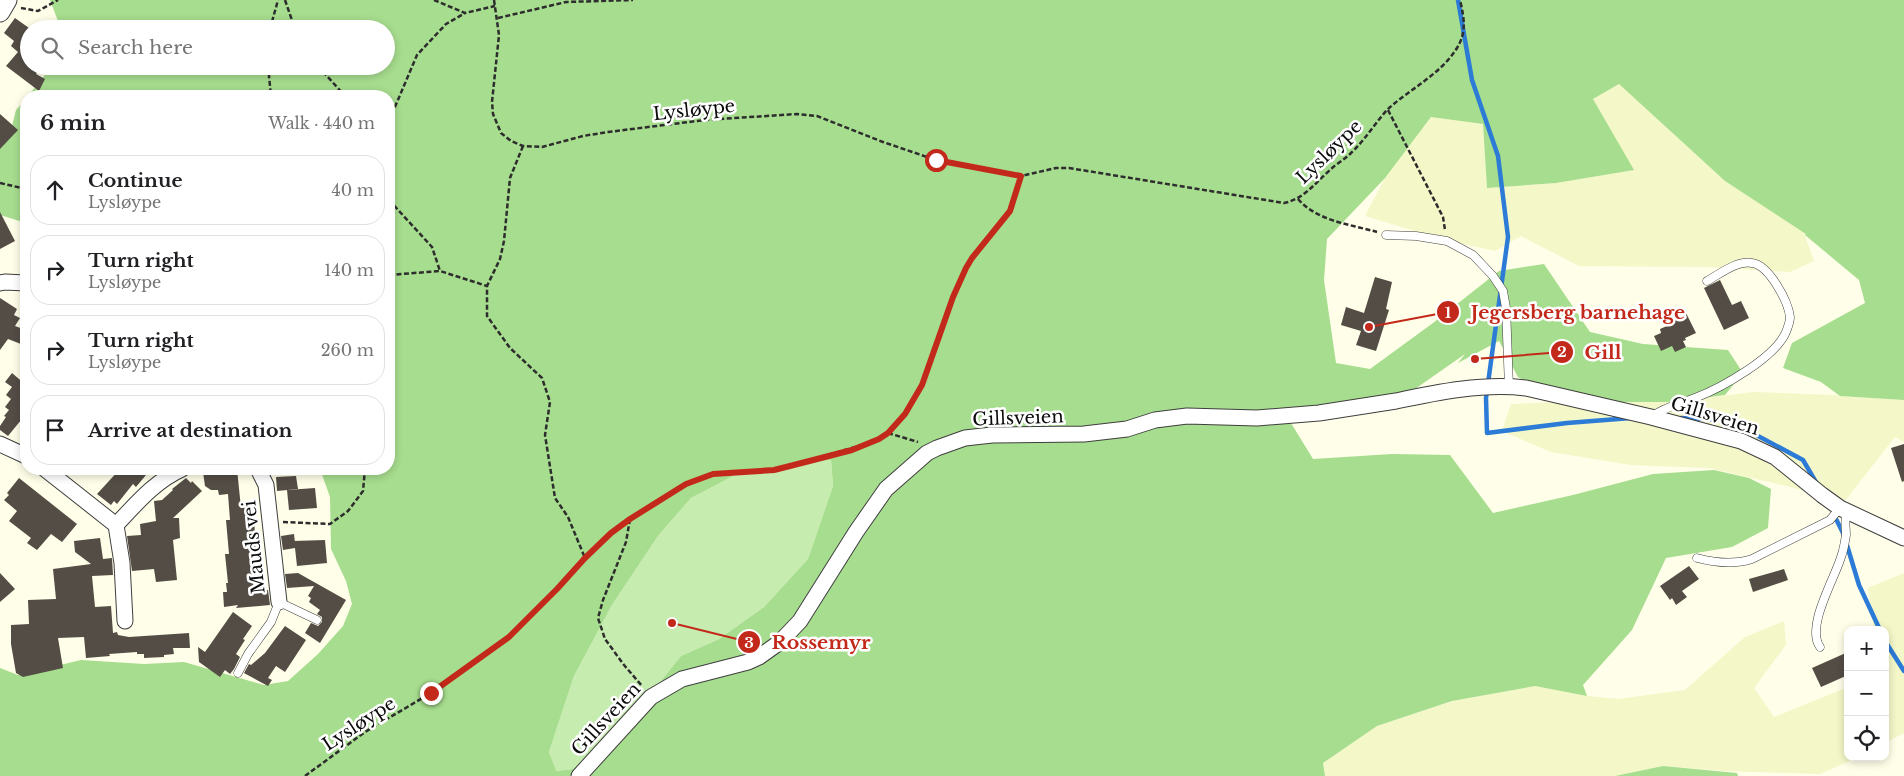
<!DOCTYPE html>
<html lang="en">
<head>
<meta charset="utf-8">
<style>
  :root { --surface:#fff; --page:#f2f2f2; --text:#202124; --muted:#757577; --line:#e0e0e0 }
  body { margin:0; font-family:"Libre Baskerville",serif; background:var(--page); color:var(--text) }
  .controls { position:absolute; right:15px; bottom:15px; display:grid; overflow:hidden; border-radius:10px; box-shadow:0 2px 8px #0003 }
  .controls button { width:45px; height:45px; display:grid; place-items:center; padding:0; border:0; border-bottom:1px solid var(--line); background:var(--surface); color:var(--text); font:25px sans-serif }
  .stop { position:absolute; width:15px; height:15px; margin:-11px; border:4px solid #c3291a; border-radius:50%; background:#fff }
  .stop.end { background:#c3291a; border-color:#fff; box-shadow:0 1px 5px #0008 }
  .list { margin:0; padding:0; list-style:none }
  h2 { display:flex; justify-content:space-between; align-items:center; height:65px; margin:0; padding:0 20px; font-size:21px }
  h2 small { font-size:16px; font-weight:400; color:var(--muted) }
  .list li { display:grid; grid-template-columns:32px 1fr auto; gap:15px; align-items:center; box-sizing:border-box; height:70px; margin:0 10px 10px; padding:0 10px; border:1px solid var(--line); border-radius:20px }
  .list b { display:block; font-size:19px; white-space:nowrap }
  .list p { margin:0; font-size:16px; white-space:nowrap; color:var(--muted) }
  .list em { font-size:16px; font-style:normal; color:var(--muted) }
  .icon { flex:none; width:28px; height:28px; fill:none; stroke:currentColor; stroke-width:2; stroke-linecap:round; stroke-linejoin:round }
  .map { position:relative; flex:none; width:1904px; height:776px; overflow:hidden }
  .search { position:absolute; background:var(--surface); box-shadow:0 2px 8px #0003; left:20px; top:20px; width:375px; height:55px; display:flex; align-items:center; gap:12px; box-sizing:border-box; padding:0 18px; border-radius:28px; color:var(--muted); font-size:19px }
  .panel { position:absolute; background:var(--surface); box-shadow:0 2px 8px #0003; left:20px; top:90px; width:375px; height:385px; border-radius:20px }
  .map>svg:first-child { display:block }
</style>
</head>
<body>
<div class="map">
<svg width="1904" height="776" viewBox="0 0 1904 776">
  <rect width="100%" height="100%" fill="#fffee8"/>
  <!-- farmland -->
  <g fill="#f4f7c7">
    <polygon points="1619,84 1725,181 1807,234 1805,236 1814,261 1790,272 1710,267 1579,266 1521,236 1495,251 1442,239 1365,216 1385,178 1431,117 1483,124 1487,188 1556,183 1633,170 1593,99"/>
    <polygon points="1754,392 1835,395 1840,396 1904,400 1904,442 1895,437 1844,502 1787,486 1709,468 1631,465 1551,452 1502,431 1511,404 1592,401 1673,402"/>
    <polygon points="1904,573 1904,733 1885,743 1885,630 1874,630 1868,588"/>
    <polygon points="1784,621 1786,645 1754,688 1774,717 1848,687 1848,757 1859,757 1820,774 1724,771 1663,766 1615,776 1325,776 1323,763 1377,726 1453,701 1535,686 1587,696 1618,699 1685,690 1745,637"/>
  </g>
  <!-- green -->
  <polygon fill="#c7ecb0" points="831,460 833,486 808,559 764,607 719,639 681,656 630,719 581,768 555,771 549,752 574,676 612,605 658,536 691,498 743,471"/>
  <!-- forest -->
  <g fill="#a7dd8e" fill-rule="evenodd">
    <path d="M50,0H1904V400L1840,396L1821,382L1783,368L1792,343L1865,303L1859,280L1805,235L1806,234L1725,181L1619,84L1593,99L1634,170L1556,183L1487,188L1483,124L1431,117L1385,178L1327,239L1324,280L1336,363L1370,369L1433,323L1499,271L1544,264L1590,332L1643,344L1728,350L1743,373L1725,395L1673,402H1560L1518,377L1499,341L1458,363L1465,354L1405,396L1291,423L1313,459L1392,454L1450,455L1493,513L1573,495L1653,474L1714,470L1749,478L1771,489L1768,528L1732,547L1666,558L1632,630L1583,685L1587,696L1535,686L1452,701L1377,726L1323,763L1325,776H0V668L18,675L81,660L144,664L184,662L264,685L288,681L318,654L343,626L352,604L346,581L331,549L330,497L320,469H389V96H28L52,66H386V29H61ZM831,460L833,486L808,559L764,607L719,639L681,656L630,719L581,768L556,771L549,752L574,676L612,605L658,536L691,498L743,471Z"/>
    <polygon points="26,99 26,223 0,215 0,143 11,130 16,110"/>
    <polygon points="1663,766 1737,773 1738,776 1615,776"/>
  </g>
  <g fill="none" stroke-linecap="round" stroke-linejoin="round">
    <!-- stream -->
    <g stroke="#2b7bd7" stroke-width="4.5">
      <polyline points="1458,0 1472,80 1498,156 1508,237 1486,398 1487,433 1567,423 1631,418"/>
      <polyline points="1681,418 1728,420 1803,460 1817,484"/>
      <polyline points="1834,515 1844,535"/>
      <polyline points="1846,542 1859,585 1880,630"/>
      <polyline points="1885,641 1904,671"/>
    </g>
  </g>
  <!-- building -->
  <g fill="#544d46">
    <polygon points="15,18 29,28 23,35 28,38 29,37 29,66 42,66 36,74 45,79 39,91 6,66 18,52 11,46 14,41 4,33"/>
    <polygon points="0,114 18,130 0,149"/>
    <polygon points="0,212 15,241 0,249"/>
    <polygon points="1375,277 1392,282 1386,309 1389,310 1376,351 1356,345 1361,331 1341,325 1346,307 1364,313"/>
    <polygon points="1720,280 1732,305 1741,301 1749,318 1724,330 1704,288"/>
    <polygon points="0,298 17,309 14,315 20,318 15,326 26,330 26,346 8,339 0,350"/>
    <polygon points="1686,313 1696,333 1685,338 1686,340 1683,341 1686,347 1675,352 1672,346 1661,351 1654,336 1661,333 1660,329 1674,323 1673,320"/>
    <polygon points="12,373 26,385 26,414 8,436 0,430 0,426 6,417 4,416 9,410 5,407 11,399 6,395 12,387 5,382"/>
    <polygon points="1904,444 1904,481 1902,482 1891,448"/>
    <polygon points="120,469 151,469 136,487 133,484 117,504 114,501 111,505 97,494"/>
    <polygon points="237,469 241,508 253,507 257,559 251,561 254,591 268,590 270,605 236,608 238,605 224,607 223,592 227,592 226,583 228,583 225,554 229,554 226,520 230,520 228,494 219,495 218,490 211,490 205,486 203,472"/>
    <polygon points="296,476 298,489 277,491 276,477"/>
    <polygon points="19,478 77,524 62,542 51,534 37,550 27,543 31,538 9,521 17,511 4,500 9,495 7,493"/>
    <polygon points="186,478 191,483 192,481 202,491 173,518 179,518 180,538 173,540 177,580 156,582 154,569 132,571 127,536 141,535 140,524 156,521 154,501 162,500 173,490 172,489"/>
    <polygon points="315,488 317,508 289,510 287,490"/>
    <polygon points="294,534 295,543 294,541 325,540 327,563 297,566 295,548 283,550 281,536"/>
    <polygon points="100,538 103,559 112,558 113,575 92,576 95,607 111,606 113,633 117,632 118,635 129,637 189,633 190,648 173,648 174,654 164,655 164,657 144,658 144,654 137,654 137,652 109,654 110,656 86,658 84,637 58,638 63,668 23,677 16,673 11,644 11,625 29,624 28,600 56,599 53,569 91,564 75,552 74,541"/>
    <polygon points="1689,566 1699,579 1682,591 1687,597 1676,605 1672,598 1670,600 1660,586"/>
    <polygon points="1784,569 1788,580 1753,592 1749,579"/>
    <polygon points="0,573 15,589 0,602"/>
    <polygon points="298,573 346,600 320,643 305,633 311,623 318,626 322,622 322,617 317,614 320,610 309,602 311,598 308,596 314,586 287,588 285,574"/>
    <polygon points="233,612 252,626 243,639 245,640 236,654 240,657 234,669 230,674 225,670 220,677 199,662 198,647 205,652"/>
    <polygon points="285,626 306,640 285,672 276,666 268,678 272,680 268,686 244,673 249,664 251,665 265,653"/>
    <polygon points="1848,652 1848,675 1821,687 1812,668"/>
  </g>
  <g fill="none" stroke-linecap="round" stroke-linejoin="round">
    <defs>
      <g id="service">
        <polyline points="1386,235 1416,236 1447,241 1473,255 1493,276 1503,291 1506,308 1509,387"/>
        <path d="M1653,416C1664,407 1681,404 1695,398C1721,388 1775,358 1786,332C1788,327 1790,322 1790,317C1788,301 1769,265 1752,263C1737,260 1720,274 1707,281"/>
        <path d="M1697,558C1716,563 1734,565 1752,559L1830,520L1840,508"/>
        <path d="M1820,647C1805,626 1836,577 1842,554C1844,548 1845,541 1846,535C1846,527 1844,519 1847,512"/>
        <polyline points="238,673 248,654 271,622 279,602 317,620"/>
      </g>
      <g id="minor">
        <polyline points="0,283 5,282 26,283"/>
        <polyline points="0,444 26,456"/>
        <polyline points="45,469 116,525 122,563 125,621"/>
        <polyline points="258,469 266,485 279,602"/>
        <path d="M116,525C136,504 155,481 182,469"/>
        <path d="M579,776L651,697L682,679L748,662L759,657L780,642L800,621L856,532L886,489L927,453L937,448L965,438L992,435L1084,434L1127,429L1155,420L1187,416L1257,418L1319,413L1396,401C1438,392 1483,383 1526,388L1651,417L1741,441L1775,457L1822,495L1840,508L1904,538"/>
      </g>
      <polyline id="tertiary" points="0,12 7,0"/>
    </defs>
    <!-- service casing -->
    <use href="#service" stroke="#3e3e3e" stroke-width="9"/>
    <!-- minor casing -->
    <use href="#minor" stroke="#3e3e3e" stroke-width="17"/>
    <!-- tertiary casing -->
    <use href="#tertiary" stroke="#3e3e3e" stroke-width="21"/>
    <!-- path -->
    <g stroke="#2d2d2d" stroke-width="2.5" stroke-dasharray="5 2.5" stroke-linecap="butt">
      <polyline points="285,0 295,29"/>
      <polyline points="434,0 465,13 495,6"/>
      <path d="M494,0L499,35L492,102L493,114L501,133L511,141L523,146L542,147L583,136L608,132L705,120L797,114L817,116L883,142L936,160L964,166L1021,176L1056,168H1069L1284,203C1304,199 1315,183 1330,170C1336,164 1344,160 1351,153C1365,140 1375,123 1388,109C1410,89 1441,74 1457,48C1467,32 1464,17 1460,0"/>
      <polyline points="21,8 38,11 58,0"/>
      <polyline points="498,18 566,2 633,0"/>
      <polyline points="270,29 278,0"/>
      <polyline points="268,66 271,96"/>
      <polyline points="318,66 345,96"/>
      <polyline points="1388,110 1443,217 1445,230"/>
      <polyline points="389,121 417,55 446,24 465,13"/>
      <polyline points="523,146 510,178 504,241 500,259 487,286 487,316 510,348 542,378 550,402 545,435 555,498 568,517 585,558"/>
      <polyline points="0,183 26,189"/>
      <path d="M1298,199C1317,221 1349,224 1377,232"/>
      <polyline points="389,200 432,247 440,271"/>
      <polyline points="389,275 440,271 487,286"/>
      <polyline points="888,433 918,442"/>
      <polyline points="630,519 626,542 603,600 598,618 605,639 624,665 642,686"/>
      <polyline points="283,522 330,524 348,511 363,491 365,469"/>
      <polyline points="305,776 365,732 431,693 509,637 557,589 585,558 611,533 653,503 686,484 713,474 774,470 790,466 872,442 888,433 905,414 922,385 953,297 967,268 973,258 1010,211 1021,176"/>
    </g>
    <!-- service -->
    <use href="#service" stroke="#fff" stroke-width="8"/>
    <!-- minor -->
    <use href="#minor" stroke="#fff" stroke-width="15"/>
    <!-- tertiary -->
    <use href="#tertiary" stroke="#fff" stroke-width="19"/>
  </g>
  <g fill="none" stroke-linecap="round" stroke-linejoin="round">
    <!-- route -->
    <polyline stroke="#c3291a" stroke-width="6" points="431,693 509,637 557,589 585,558 611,533 630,519 686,484 713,474 774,470 790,466 852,450 879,439 888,433 905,414 922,385 953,297 966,268 972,258 1010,211 1021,176 936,160"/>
  </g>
  <g text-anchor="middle" stroke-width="5" stroke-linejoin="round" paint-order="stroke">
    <!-- street labels -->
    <g font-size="18" fill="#0b0b0b" stroke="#fff">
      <text transform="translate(694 110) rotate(-6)" y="6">Lysløype</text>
      <text transform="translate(1329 152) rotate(-44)" y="6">Lysløype</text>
      <text transform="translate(1715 416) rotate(17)" y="6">Gillsveien</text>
      <text transform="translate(1018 418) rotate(-2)" y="6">Gillsveien</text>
      <text transform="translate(254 547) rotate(-96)" y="6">Mauds vei</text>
      <text transform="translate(606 719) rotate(-47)" y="6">Gillsveien</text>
      <text transform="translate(359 724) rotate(-33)" y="6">Lysløype</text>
    </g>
  </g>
  <!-- callouts -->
  <path fill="none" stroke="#c3291a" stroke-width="2" d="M1369 327L1448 312M1475 359L1562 352M672 623L749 642"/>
  <g fill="#c3291a" stroke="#fff" stroke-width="2">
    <circle cx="1369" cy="327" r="5"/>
    <circle cx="1475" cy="359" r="5"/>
    <circle cx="672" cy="623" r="5"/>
    <circle cx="1448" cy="312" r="12"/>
    <circle cx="1562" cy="352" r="12"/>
    <circle cx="749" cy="642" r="12"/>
  </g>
  <g font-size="15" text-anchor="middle" font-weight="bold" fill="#fff">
    <text x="1448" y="318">1</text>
    <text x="1562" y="357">2</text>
    <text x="749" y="648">3</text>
  </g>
  <g font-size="19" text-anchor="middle" font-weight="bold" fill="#c3291a" stroke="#fff" stroke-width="5" stroke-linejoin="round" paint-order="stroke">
    <text x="1578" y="319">Jegersberg barnehage</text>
    <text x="1603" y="359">Gill</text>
    <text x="821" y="649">Rossemyr</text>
  </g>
</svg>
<div class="controls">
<button>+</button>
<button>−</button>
<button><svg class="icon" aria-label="locate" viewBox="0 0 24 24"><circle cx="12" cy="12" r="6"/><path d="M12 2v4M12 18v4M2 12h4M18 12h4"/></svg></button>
</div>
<div class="stop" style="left:936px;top:160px"></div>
<div class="stop end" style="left:431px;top:693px"></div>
<div class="search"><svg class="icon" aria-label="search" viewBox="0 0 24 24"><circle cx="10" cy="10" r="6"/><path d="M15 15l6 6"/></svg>Search here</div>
<section class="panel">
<h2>6 min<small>Walk · 440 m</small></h2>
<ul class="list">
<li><svg class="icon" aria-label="ahead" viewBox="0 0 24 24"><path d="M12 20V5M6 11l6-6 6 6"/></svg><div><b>Continue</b><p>Lysløype</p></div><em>40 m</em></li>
<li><svg class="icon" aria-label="right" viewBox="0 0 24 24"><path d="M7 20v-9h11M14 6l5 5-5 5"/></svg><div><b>Turn right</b><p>Lysløype</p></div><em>140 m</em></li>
<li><svg class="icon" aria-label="right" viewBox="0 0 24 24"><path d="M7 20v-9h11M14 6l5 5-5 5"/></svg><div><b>Turn right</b><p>Lysløype</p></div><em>260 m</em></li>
<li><svg class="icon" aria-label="arrive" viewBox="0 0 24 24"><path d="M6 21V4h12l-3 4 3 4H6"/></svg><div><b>Arrive at destination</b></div></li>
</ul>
</section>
</div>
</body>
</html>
